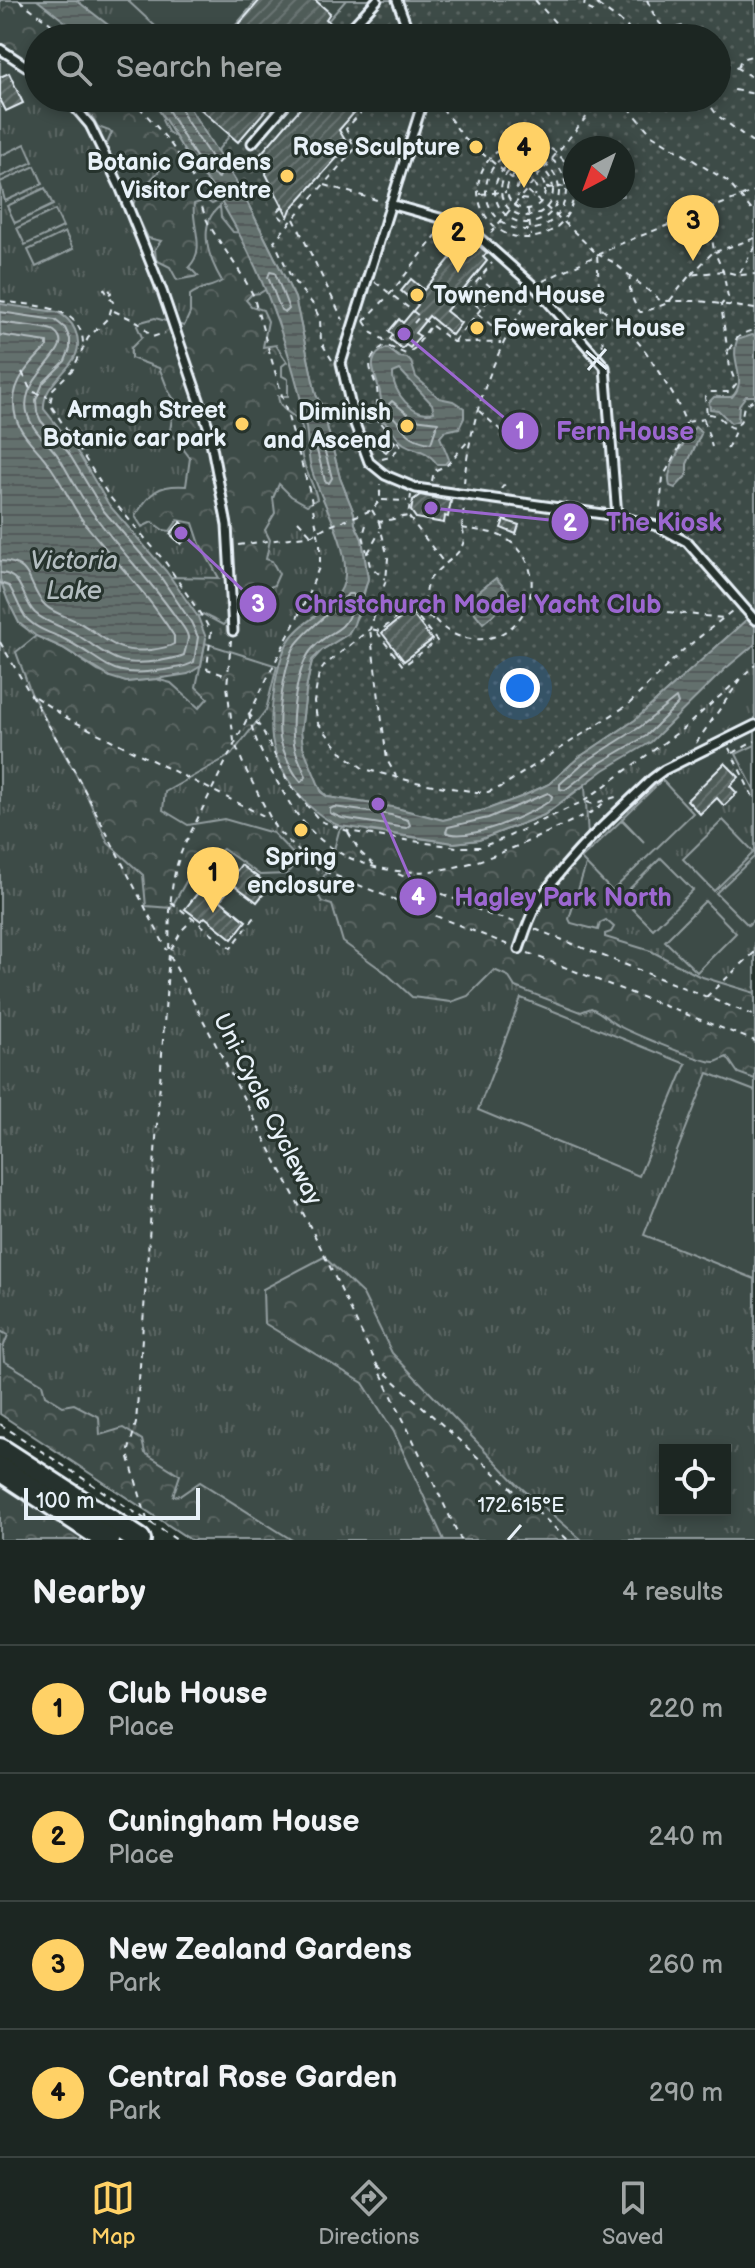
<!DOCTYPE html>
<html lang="en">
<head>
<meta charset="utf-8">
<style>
  :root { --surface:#1c2622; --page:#252e2a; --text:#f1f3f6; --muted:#a0a5a5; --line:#3a4340; --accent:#ffd166 }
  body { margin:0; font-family:"Balsamiq Sans",sans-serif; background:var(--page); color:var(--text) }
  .controls { position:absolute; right:24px; bottom:24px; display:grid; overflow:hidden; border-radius:0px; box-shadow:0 4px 12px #0003 }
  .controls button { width:72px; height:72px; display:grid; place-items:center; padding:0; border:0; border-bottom:2px solid var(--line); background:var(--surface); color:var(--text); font:40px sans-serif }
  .compass { position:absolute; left:563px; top:136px; width:72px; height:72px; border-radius:50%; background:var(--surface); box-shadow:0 4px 12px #0003; rotate:221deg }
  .scale { position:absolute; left:24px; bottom:20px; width:176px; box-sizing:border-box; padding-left:8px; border:4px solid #e8f1f8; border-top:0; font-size:22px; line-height:28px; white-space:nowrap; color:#e8f1f8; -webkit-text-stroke:6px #26332d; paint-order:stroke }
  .you { position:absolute; left:520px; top:688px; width:28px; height:28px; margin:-20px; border:6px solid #fff; border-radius:50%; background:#1a73e8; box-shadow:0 0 0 12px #1a73e833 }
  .badge { display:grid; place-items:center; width:52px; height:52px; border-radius:50%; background:var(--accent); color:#111; font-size:26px; font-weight:700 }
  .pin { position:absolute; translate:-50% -66px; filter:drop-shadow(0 2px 4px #0008) }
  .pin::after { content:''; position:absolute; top:42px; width:28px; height:24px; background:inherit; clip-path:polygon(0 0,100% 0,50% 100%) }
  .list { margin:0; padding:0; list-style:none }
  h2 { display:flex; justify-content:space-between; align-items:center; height:104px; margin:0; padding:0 32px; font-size:34px }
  h2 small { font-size:26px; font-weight:400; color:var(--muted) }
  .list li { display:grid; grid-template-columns:52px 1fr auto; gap:24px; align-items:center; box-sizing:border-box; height:128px; padding:0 32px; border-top:2px solid var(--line) }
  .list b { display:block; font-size:30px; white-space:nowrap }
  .list p { margin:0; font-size:26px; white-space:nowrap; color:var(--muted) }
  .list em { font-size:26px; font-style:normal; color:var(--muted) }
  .icon { flex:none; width:44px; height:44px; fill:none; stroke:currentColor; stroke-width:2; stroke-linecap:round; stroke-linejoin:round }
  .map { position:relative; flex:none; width:755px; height:1540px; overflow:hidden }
  .search { position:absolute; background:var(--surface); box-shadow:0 4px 12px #0003; left:24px; right:24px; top:24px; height:88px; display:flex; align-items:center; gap:20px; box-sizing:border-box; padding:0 28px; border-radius:44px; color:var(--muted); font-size:30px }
  .sheet { height:616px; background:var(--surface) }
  nav { display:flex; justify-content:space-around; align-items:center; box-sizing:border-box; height:112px; border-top:2px solid var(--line); background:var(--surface); font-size:22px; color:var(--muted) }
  nav a { display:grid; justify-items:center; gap:4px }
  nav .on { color:var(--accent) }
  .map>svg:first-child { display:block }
</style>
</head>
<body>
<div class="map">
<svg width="755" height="1540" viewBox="0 0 755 1540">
  <defs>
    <pattern id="grass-tufts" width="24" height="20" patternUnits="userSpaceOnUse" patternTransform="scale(2)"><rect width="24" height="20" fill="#3e4b47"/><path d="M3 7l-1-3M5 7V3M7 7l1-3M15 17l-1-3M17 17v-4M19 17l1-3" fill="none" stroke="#5a6562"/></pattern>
    <pattern id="forest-crowns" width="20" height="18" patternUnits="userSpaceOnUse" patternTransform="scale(2)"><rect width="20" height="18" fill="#3e4b47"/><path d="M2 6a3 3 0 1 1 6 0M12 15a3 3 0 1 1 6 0" fill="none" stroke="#5a6562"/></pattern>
    <pattern id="garden-dots" width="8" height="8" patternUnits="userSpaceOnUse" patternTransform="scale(2)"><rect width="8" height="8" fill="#3e4b47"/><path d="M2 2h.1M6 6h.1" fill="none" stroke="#5a6562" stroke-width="1.8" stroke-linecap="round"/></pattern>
    <pattern id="water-rules" width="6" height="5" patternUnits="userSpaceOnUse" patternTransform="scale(2)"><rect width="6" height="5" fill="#636f6d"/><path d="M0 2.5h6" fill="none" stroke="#535a5a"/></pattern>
    <pattern id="building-hatch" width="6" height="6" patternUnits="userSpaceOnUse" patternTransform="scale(2)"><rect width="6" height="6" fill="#505c59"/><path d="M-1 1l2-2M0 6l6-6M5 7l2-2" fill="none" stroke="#697472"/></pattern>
  </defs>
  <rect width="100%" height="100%" fill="#26332d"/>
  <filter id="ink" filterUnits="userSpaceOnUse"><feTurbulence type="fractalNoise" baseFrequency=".0125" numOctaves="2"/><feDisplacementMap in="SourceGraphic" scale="16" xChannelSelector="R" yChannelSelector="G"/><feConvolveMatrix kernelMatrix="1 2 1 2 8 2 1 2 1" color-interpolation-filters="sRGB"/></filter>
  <g filter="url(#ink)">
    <!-- grass -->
    <path fill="url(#grass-tufts)" stroke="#939ea0" stroke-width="2" fill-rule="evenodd" d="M0,0H755V1540H191L0,1413ZM38,38H717V98H38ZM575,148H623V196H575ZM665,1450H725V1510H665Z"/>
    <!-- forest -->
    <g fill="url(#forest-crowns)" stroke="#939ea0" stroke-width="2">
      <polygon points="0,0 51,0 109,38 38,38 38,66 0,45"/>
      <path d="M76,98H170L162,120L168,132L183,142L225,198L212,204L206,200L194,204C191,226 207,248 189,267L198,276L177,280L170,267L156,260L155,249L161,241L148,238L133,206L138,188L148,183L160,170L115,163L104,151L112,132L98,127L93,118Z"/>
      <path d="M220,206L221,217L233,232L247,233L268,288L260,293L252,294L246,300L251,306L263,310L268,321L263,347L276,345L287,362L282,366V376L288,379V396H278C280,414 294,411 301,425C306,435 299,446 302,457C305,472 314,484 317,499L307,505L291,496L279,484L273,498L275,513L265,530L270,540L266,559L272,561L279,574L274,585L250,598L223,625L203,614L182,624L170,577L219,578L200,544L193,523L178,520L170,531L163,530L152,522L142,527L135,516C151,493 156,484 186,486L190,458L170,431L172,418L178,411L177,402C167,394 165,379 159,368L131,358V348L142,337L137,326L141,322L155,318L184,326L190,313V295C201,287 211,288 222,281C209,259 196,225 220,206Z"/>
      <polygon points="36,636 63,648 98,671 126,682 156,679 171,683 199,708 208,698 196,687 205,643 277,666 266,710 231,755 165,792 163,810 188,825 224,819 273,833 298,859 287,874 260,875 223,849 191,873 171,908 146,906 143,875 108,843 84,789 31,693 16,652"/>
      <path d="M585,785L589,855L569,919L571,923L598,930L600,923L606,920L614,927L611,932L605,934V937L651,951L699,976L755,993V1079L738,1073L727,1057C724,1058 717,1062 715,1062C703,1063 623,1030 612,1022C605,1017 601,1012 591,1008L581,1012L515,987L508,976L494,970L468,996L451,1002L412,997L386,973L343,942L332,905L322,902L315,890L329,868L339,831L351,821L368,831L454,843L479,840L544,815Z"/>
      <polygon points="324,1257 363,1294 392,1353 518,1485 582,1540 444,1540 394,1432 363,1383 264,1323 263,1289"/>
      <polygon points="0,1331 8,1335 3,1348 4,1361 42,1384 45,1395 63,1406 74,1404 99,1417 100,1435 123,1428 142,1440 145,1453 180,1475 173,1496 181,1495 200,1482 292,1540 191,1540 0,1414"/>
      <polygon points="0,1483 87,1540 0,1540"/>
    </g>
    <!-- garden -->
    <path fill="url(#garden-dots)" stroke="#939ea0" stroke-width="2" fill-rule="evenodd" d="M346,0H755V612L635,720L578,758L549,784L521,797L485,810L443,820L392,807L328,797L318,787L303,747L301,731L307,684L312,661L322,650L348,634L358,615L368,579L362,539L355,524L354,513L340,478L322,406L316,395L295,298L241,190L217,151L260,98H717V38H313ZM575,148H623V196H575Z"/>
    <!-- pitch -->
    <g fill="#3e4b47" stroke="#939ea0" stroke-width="2">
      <polygon points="127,0 257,0 225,38 168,38"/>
      <polygon points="25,144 33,162 0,177 0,156"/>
      <polygon points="35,166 43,184 5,201 0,182"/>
      <polygon points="45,188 53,205 15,223 7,206"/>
      <polygon points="55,210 63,227 25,245 17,228"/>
      <polygon points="65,232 73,249 36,267 28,250"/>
      <polygon points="755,745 755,791 736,754"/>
      <polygon points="662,780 693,813 612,891 581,859 622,820 644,842 622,819"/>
      <polygon points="723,820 754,852 714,891 683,859"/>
      <polygon points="755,856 755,918 748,925 716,893"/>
      <polygon points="661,858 693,890 653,929 621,897"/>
      <polygon points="705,901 736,933 697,972 665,941"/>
      <polygon points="521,998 686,1064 639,1176 478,1110"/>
      <polygon points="708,1073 755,1091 755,1279 644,1235"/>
    </g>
    <!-- water -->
    <g fill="url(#water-rules)" stroke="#98a3a5" stroke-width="2" fill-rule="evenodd">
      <polygon points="37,0 76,0 125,38 86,38"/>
      <path d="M150,98L184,99L241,190L295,298L316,395L322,406L340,478L354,513L355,524L362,539L368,579L354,624L348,634L322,650L312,660L307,684L301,731L303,747L322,793L328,797L392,807L443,820L485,810L521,797L549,784L578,758L635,720L755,612V644L725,669L651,742L604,770L544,815L479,840L454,843L340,826C307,813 277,773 272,738C269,714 276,663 288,642C302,617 343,608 345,575C347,539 322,504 312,471C308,459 308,447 307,435C304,409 294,372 286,347C269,292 243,236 212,187C207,179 198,172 193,164C177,142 167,119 150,98Z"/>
      <path d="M0,304L57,312C66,316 71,321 75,330C91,366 42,376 44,409L75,448L109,505L166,571L198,617L206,638L201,666L188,674L156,679L126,682L110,677L63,648L36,636L19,623L8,601L0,579Z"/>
      <path d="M752,335L755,336V396H746L739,405L738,421L731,423L718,410L710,409L709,402L714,397H732C749,380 729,361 737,340Z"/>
      <path d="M387,348L399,357L407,358L411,362L416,377L439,398L453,401L464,408V418L459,428L445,431L440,437L449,459L445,464H437C425,448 418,452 404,444C394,438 393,425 381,420C381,412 382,402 380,393C377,376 362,358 387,348ZM400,370L432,404L434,412C413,418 392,392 393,373Z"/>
      <path d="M695,427L700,431L701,434L687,464V475L675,488L670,486C664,470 685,441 695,427Z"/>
      <polygon points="496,578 513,598 483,623 466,602"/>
    </g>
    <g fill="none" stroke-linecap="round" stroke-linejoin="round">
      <!-- shore -->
      <g stroke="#b3bdc0" stroke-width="2">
        <path d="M160,98C177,119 195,169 219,178L221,172L186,120L177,98"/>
        <polygon points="270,272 275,273 289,309 286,312 281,310 268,277"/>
        <path d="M0,312L55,320L65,328L70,339V349L65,361L43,383L36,400L37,412L41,421L68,452L103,510L160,576L191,622L198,637L194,662C185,668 174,668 164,670C107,679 110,663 66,640C52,633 38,630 27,619C19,610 16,596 9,586L0,583"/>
        <path d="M0,322C11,325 47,326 54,331C83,352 3,380 33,426C40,438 53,447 60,459C71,478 82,499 95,516C120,551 151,581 175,616C179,622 187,630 188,637C188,642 185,650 184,655C177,658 169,659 160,661C114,668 110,655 74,633C61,626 46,623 35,613C21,599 24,574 0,573"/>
        <path d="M0,335L47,342V347C31,363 13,380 14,404C14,430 33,443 47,462C62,481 71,506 86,525C116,562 149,596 174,636V644C167,648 158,649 150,650C113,654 108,638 78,622C67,616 54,614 45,605C27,588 35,562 0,561"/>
        <path d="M392,401L414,419L438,422L431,443C416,441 407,436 398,422C392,415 389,414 389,404Z"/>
        <polygon points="318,438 322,441 332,478 329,483 325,481 315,443"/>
        <path d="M348,594H353L355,598C344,638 336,624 313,648C296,665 289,725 295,748C297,758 303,767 306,777L301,782C292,772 283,752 280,738C277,716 284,665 295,646C305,630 334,611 348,594Z"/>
        <polygon points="676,698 678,704 646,736 600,763 565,790 560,789 560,784 582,764 640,727"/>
        <path d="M548,793L552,796L551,800C532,814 467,843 446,832L448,827L488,818Z"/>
        <polygon points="334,807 391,815 408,820 410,825 406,828 342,818 330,813 330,809"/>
      </g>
    </g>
    <!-- building -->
    <g fill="url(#building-hatch)" stroke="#e8f1f8" stroke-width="2">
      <polygon points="260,0 315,0 330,13 326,19 339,31 334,38 322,38 314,32 309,38 227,38"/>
      <polygon points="9,73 23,103 6,111 0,99 0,77"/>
      <polygon points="188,98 276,98 238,142"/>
      <polygon points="309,98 367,98 339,130 345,140 345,149 291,209 288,217 266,174 267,165 258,157"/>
      <polygon points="472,240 487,253 483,257 487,261 446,311 461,323 452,335 429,316 415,333 420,336 410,348 406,345 402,349 390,339 393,335 389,331 399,319 403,323 418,305 401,291 411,279 424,290 464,242 468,245"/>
      <polygon points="383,431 395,442 386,452 375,444 375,439"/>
      <polygon points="420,495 451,501 448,517 445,516 444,523 416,518 411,511 413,500"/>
      <polygon points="504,520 519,525 516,534 501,528"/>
      <polygon points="181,522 192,532 181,544 170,534"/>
      <polygon points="410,611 432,640 404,661 382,633"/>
      <polygon points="725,763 739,777 730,786 737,793 724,806 717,798 700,814 687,800"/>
      <polygon points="241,865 270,886 257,902 229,881"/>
      <polygon points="208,880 226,893 220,900 246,921 232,939 205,917 201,921 185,909"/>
    </g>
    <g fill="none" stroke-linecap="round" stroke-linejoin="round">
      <defs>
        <g id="service">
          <polyline points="397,0 411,38"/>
          <polyline points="342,38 377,0"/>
          <polyline points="0,49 38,74"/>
          <polyline points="67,98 90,125 121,189 162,291 208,426 227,525 233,631"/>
          <polyline points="424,98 341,363 355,424 369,462 385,475 416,488 617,516"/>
          <polyline points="252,143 291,98"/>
          <polyline points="390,204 447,220 474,233 537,289 605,367 617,516 657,526 687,542 755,620"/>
          <path d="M519,949C524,935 528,921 535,908C564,858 611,819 652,779L664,770L755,725"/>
        </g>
        <g id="primary">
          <polyline points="0,1450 139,1540"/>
          <polyline points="0,1469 108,1540"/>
        </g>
      </defs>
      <!-- service casing -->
      <use href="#service" stroke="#e8f1f8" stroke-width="13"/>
      <!-- primary casing -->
      <use href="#primary" stroke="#e8f1f8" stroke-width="28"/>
      <!-- path -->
      <g stroke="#e8f1f8" stroke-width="2" stroke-dasharray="6 6" stroke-linecap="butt">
        <polyline points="19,0 70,38"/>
        <polyline points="535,0 569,38"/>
        <polyline points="585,0 584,7 593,11 601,0"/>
        <polyline points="647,0 656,19 665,29 657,38"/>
        <polyline points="598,5 624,24 637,38"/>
        <polyline points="665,29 685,26 703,38"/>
        <polyline points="717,52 727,62 755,79"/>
        <polyline points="738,67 741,59 755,55"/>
        <polyline points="734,90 755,94"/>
        <path d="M131,98C153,122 176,147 191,176C200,193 201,212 211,228C225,251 241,271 253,295L310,493L320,544V565L306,600L183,848C168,883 170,917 169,954L136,1423L128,1454L148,1523"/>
        <polyline points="435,98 464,138 565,223 597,254 603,350"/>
        <polyline points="621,98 652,135 727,181 755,214"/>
        <polyline points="705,98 717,115 755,144"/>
        <circle cx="526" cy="190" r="48"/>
        <polyline points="521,145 523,158"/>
        <circle cx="526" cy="190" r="40"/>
        <circle cx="527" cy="191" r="32"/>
        <circle cx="527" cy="190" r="26"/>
        <circle cx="526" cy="190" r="19"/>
        <polyline points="519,182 527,180 532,181"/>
        <polyline points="534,183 537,189 535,196"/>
        <polyline points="518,184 516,191 518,197"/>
        <polyline points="325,185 380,201"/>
        <polyline points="546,188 571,186"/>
        <polyline points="480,194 506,192"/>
        <polyline points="521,199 528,200 533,198"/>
        <polyline points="282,207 276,213 287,223"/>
        <polyline points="528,210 531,236"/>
        <polyline points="294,219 343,320"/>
        <polyline points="491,233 602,98"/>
        <polyline points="715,252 755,238"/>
        <polyline points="597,254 613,262 661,301 700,301 755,309"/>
        <polyline points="740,273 755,246"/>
        <path d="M630,275C628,287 632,302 640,312H644L668,303L690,275L723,271L739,275L755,274"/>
        <polyline points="691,275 714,251 708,212"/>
        <polyline points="543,281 620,244 755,191"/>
        <polyline points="375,282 453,342 501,343"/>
        <polyline points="109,294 111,293 108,287 104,289 113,302 109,317 88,338 73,369 53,389 50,404 109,496 166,563 205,621 211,632 207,669 227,676"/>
        <path d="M0,301C30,306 84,303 83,346"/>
        <polyline points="480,308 465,296 492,263"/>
        <polyline points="602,308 634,337 646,352 675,398 686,423 682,443 663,477 659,518"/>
        <polyline points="114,311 138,322 152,337 165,333"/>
        <polyline points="478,314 504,336"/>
        <polyline points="364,321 391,293 442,228"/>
        <polyline points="364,321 372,333 383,339 385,344"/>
        <polyline points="414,323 419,317"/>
        <polyline points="454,341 496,291 480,278"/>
        <path d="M729,350C735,338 742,332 755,330"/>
        <polyline points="332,360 321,342 320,319 312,303 292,279 274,241 355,149 346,129 374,98"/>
        <polyline points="22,372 31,391 48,397"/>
        <polyline points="479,411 513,441 519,453"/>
        <path d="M708,414C722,414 725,428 736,428L741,420L744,406L755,399"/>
        <polyline points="704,420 712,447"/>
        <polyline points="365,422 379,421"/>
        <polyline points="687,422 704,419 707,414 705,397 710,392 730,392 736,384 730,368 721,305 728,297 723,271 714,251"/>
        <polyline points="727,449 736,429"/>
        <path d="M382,459L390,457L401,446C395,437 385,429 380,421C374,412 379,399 377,389C372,369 361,362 385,345L406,354L415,348L431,325"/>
        <polyline points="432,481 434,471 447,465 468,441"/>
        <path d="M464,483C470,418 494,348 532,296"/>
        <polyline points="501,489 508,480"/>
        <polyline points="382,500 407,501"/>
        <polyline points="372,510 379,522 408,516 411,495"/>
        <polyline points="409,517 444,563"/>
        <polyline points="298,521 311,535"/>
        <polyline points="379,522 388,558 386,580 370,629 325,665 319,673 314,702 318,723 343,754 364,769 415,782 476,792 488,792 501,787 629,704 682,651 732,611"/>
        <polyline points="366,525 363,535 370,566 385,579"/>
        <polyline points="462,528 464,505"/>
        <path d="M462,528C474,530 487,531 498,535C561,561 528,655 461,637C448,633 435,623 429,610C409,565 476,564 462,528Z"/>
        <polyline points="238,545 312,535 324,528 372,510 380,500 380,484"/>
        <polyline points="368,553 380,531"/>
        <polyline points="668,612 723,618"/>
        <polyline points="416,613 433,619"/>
        <polyline points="377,632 403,666 437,641 410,607 380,631 370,629 387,760 396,776"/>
        <polyline points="231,640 227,686 234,741 244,766 276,829 316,868 511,946"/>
        <polyline points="0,642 70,762 167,950"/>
        <polyline points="35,697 67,718 270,819"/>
        <polyline points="248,713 262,729 289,784 320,821 348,831 390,838 457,847 480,847 503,839 584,801 684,728 755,665"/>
        <path d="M249,714C254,744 271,771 286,797C302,826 326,849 357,861C439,894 519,844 594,811L606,801"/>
        <polyline points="696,743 743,676"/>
        <polyline points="729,748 755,801"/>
        <polyline points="733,753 755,741"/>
        <polyline points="587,802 593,804 619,796"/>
        <polyline points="348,832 360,852 376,867"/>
        <polyline points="398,874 490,915 518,923"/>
        <polyline points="171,902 231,948 258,913"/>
        <polyline points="535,929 755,1016"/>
        <polyline points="171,950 182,930 192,920"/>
        <polyline points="528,953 755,1041"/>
        <polyline points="170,956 319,1244 461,1540"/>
        <polyline points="706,997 755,952"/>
        <polyline points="377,1365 568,1540"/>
        <polyline points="0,1424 177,1540"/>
      </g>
      <!-- service -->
      <use href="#service" stroke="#26332d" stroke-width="7"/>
      <!-- primary -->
      <use href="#primary" stroke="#26332d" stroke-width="22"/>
    </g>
  </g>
  <!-- ticks -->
  <path fill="none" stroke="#e8f1f8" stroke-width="3" d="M586,351L607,369M588,370L606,349M508,1540L521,1525"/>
  <!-- markers -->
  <g fill="#ffd166" stroke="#26332d" stroke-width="3">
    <circle cx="476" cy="147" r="8"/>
    <circle cx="287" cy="176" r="8"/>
    <circle cx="417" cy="295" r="8"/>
    <circle cx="477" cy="328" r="8"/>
    <circle cx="242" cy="424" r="8"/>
    <circle cx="407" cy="426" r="8"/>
    <circle cx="301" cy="830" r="8"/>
  </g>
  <g text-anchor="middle" stroke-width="6" stroke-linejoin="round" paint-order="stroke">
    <!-- poi labels -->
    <g font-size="24" font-weight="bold" fill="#e8f1f8" stroke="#26332d" text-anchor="end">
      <text x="460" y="155">Rose Sculpture</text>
      <text x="271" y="170">Botanic Gardens<tspan x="271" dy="28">Visitor Centre</tspan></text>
      <text x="433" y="303" text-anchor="start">Townend House</text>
      <text x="493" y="336" text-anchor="start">Foweraker House</text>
      <text x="226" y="418">Armagh Street<tspan x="226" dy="28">Botanic car park</tspan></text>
      <text x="391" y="420">Diminish<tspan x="391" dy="28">and Ascend</tspan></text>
      <text x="301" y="865" text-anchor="middle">Spring<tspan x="301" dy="28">enclosure</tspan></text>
    </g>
    <!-- street labels -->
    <g font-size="24" fill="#e8f1f8" stroke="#26332d">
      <text transform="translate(268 1109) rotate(63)" y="8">Uni-Cycle Cycleway</text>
    </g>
    <!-- water labels -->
    <g font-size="26" font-style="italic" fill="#b3bdc0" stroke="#26332d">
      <text x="74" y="569">Victoria<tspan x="74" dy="30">Lake</tspan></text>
    </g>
  </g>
  <g font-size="20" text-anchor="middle" fill="#e8f1f8" stroke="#26332d" stroke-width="6" stroke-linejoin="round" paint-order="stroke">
    <text x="521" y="1512">172.615°E</text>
  </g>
  <!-- callouts -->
  <path fill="none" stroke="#9c67d0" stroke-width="3" d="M404 334L520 431M431 508L570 522M181 533L258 604M378 804L418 897"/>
  <g fill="#9c67d0" stroke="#26332d" stroke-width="3">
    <circle cx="404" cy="334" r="8"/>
    <circle cx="431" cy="508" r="8"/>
    <circle cx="181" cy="533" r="8"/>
    <circle cx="378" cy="804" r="8"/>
    <circle cx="520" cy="431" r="20"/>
    <circle cx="570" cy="522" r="20"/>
    <circle cx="258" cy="604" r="20"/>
    <circle cx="418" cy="897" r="20"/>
  </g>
  <g font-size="24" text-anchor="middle" font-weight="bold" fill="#fff">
    <text x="520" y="439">1</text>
    <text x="570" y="531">2</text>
    <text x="258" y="612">3</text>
    <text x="418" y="905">4</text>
  </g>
  <g font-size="26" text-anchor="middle" font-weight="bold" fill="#9c67d0" stroke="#26332d" stroke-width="6" stroke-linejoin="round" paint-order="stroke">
    <text x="625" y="440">Fern House</text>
    <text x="664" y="531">The Kiosk</text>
    <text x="478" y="613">Christchurch Model Yacht Club</text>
    <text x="563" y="906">Hagley Park North</text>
  </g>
</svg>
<div class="controls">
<button><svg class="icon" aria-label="locate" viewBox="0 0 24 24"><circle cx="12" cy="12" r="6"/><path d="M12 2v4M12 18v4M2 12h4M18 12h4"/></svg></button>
</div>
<svg class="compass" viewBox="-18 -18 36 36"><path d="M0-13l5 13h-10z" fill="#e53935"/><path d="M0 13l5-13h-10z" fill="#a0a5a5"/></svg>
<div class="scale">100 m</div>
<div class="you"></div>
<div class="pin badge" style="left:213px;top:913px">1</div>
<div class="pin badge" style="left:458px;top:273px">2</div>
<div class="pin badge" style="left:693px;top:261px">3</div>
<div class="pin badge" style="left:524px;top:188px">4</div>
<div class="search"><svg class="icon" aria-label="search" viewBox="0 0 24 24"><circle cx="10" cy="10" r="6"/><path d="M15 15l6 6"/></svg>Search here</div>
</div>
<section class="sheet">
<h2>Nearby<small>4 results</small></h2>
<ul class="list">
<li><span class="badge">1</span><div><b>Club House</b><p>Place</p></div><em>220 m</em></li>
<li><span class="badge">2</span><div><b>Cuningham House</b><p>Place</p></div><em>240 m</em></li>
<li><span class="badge">3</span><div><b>New Zealand Gardens</b><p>Park</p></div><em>260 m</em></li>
<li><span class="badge">4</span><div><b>Central Rose Garden</b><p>Park</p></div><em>290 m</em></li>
</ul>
</section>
<nav>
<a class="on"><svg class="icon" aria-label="map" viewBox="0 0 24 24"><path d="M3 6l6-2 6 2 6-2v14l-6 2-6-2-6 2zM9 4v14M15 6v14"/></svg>Map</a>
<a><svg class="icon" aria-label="directions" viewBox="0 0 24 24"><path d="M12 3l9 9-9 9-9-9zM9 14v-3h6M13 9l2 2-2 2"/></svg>Directions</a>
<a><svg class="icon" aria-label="saved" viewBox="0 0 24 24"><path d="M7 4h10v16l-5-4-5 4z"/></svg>Saved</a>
</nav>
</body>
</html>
